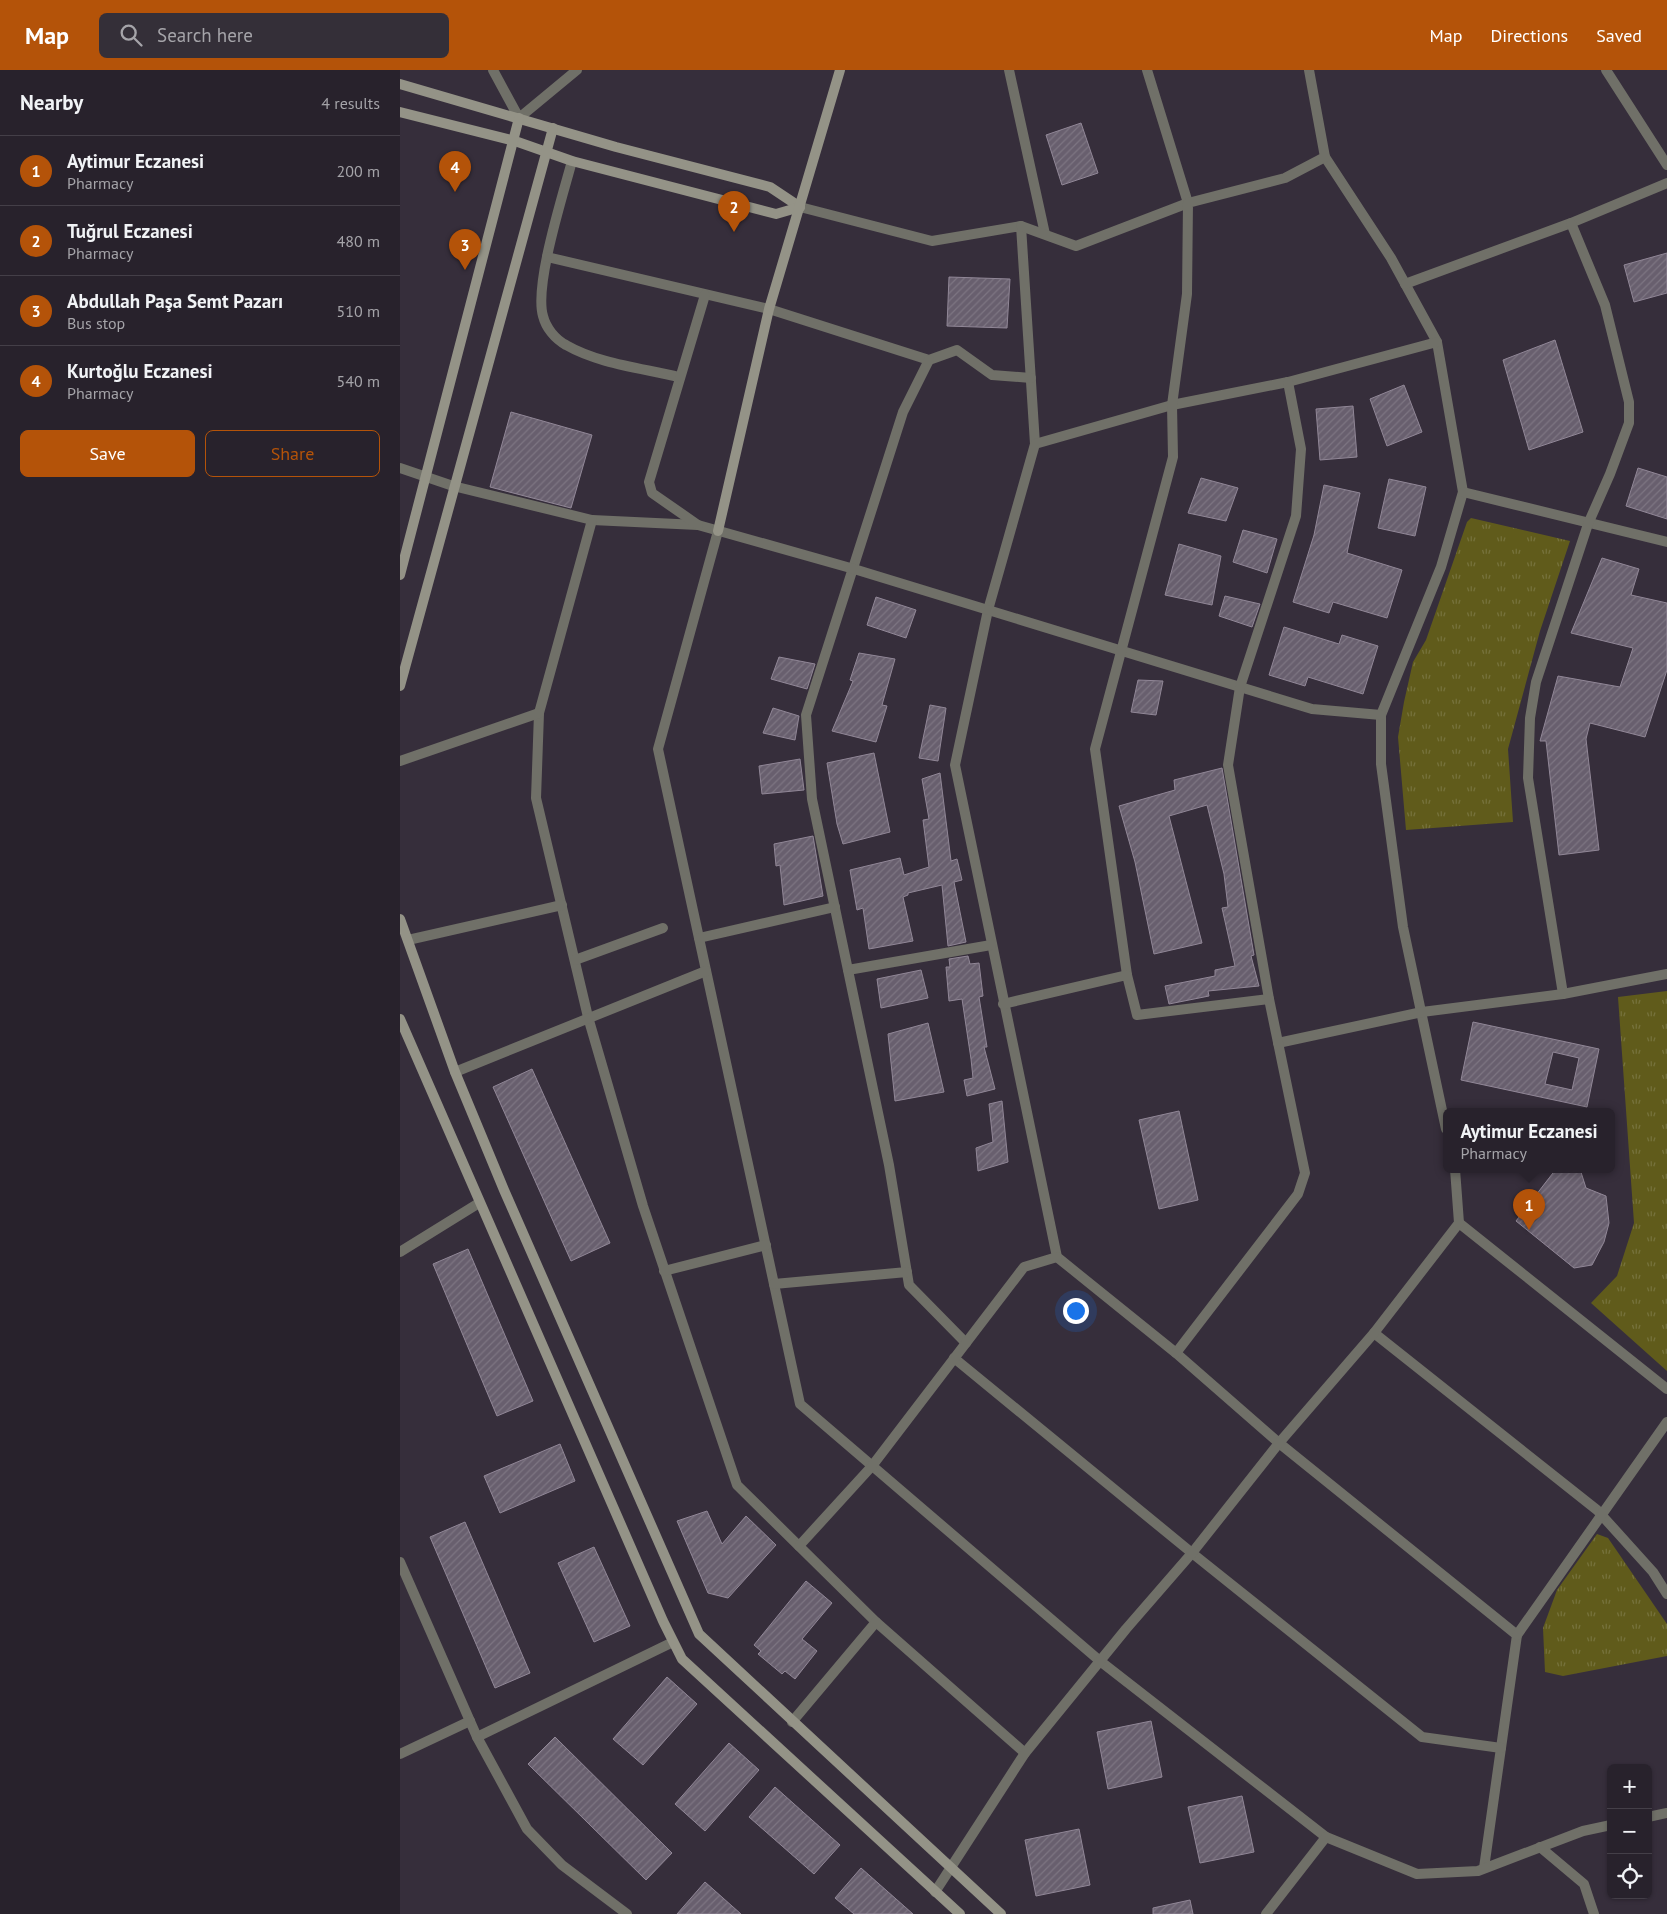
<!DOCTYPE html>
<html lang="en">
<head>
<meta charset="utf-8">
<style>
  :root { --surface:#28222c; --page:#342f38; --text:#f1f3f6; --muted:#a5a4a9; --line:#443f48; --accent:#b45309 }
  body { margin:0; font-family:"PT Sans",sans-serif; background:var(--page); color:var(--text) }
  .controls { position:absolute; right:15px; bottom:15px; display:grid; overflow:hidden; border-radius:8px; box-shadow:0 1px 4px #0004 }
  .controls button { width:45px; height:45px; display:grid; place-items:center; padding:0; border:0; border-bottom:1px solid var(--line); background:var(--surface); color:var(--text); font:25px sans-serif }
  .you { position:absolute; left:675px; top:1240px; width:18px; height:18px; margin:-12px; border:4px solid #fff; border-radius:50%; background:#1a73e8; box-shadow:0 0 0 8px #1a73e833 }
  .badge { display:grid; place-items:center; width:32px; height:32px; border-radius:50%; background:var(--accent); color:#fff; font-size:16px; font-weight:700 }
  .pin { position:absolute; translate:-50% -41px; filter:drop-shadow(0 1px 2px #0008) }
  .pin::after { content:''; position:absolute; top:26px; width:18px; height:15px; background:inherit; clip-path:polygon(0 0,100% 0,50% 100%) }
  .popup { position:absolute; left:1043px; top:1038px; width:172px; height:65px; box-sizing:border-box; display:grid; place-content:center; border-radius:8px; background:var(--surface); filter:drop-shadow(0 1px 4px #0005); font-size:16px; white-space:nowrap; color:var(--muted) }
  .popup b { font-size:19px; color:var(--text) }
  .popup::after { content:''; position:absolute; left:50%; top:100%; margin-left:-10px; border:10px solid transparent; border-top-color:var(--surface) }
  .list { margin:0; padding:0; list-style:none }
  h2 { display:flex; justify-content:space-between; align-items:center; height:65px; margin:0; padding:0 20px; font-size:21px }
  h2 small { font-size:16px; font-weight:400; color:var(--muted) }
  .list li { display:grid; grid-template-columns:32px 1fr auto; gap:15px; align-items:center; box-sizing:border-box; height:70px; padding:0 20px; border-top:1px solid var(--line) }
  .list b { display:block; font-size:19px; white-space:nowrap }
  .list p { margin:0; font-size:16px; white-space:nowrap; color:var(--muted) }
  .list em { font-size:16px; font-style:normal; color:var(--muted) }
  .actions { display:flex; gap:10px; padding:15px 20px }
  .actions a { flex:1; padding:11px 0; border:1px solid var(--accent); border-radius:8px; text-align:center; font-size:18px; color:var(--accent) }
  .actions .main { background:var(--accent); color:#fff }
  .icon { flex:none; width:28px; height:28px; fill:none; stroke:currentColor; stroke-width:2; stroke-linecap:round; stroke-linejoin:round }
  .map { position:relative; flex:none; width:1267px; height:1844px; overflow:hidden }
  header { display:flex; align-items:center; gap:30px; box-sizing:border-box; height:70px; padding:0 25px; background:var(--accent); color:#fff }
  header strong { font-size:24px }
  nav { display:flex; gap:28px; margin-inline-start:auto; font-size:18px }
  .search { width:350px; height:45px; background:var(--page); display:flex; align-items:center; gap:12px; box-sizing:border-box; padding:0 18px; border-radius:8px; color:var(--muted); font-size:19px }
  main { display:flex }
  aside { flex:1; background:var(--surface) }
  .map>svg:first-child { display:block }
</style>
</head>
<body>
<header>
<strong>Map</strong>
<div class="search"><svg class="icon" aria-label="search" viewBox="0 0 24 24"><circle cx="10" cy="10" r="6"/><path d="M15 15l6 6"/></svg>Search here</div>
<nav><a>Map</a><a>Directions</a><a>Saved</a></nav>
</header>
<main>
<aside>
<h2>Nearby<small>4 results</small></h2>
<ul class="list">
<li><span class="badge">1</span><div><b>Aytimur Eczanesi</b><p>Pharmacy</p></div><em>200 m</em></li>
<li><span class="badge">2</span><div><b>Tuğrul Eczanesi</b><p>Pharmacy</p></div><em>480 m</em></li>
<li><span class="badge">3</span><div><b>Abdullah Paşa Semt Pazarı</b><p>Bus stop</p></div><em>510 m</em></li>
<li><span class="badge">4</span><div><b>Kurtoğlu Eczanesi</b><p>Pharmacy</p></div><em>540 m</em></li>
</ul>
<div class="actions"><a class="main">Save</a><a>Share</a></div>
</aside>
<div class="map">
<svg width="1267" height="1844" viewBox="0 0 1267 1844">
  <defs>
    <pattern id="grass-tufts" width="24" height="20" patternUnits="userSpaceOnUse" patternTransform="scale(1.25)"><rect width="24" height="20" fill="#605b1b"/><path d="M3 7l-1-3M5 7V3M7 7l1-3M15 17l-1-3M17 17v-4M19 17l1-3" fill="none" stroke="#76723c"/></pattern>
    <pattern id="building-hatch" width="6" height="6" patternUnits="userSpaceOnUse" patternTransform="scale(1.25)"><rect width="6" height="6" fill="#685f6e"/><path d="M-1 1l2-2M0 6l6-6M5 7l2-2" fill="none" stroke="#7d7582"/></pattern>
  </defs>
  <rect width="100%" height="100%" fill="#362e3b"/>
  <!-- grass -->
  <g fill="url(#grass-tufts)">
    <polygon points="1071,448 1170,471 1140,561 1108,679 1113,752 1006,760 998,667 1004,632 1013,592 1026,570 1067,452"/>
    <polygon points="1267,921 1267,1301 1191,1233 1217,1206 1234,1153 1218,927"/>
    <polygon points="1197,1464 1208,1468 1267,1554 1267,1586 1163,1606 1145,1602 1143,1558 1157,1520"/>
  </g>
  <!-- building -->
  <g fill="url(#building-hatch)" stroke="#918797" fill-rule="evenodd">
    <polygon points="681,53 698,103 662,115 646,65"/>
    <polygon points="1267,183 1267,223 1234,232 1224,195"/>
    <polygon points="549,207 610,209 607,258 547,256"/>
    <polygon points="1155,270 1183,362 1129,380 1103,290"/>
    <polygon points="1004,315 1022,362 987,376 970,329"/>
    <polygon points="953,336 957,387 920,390 916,339"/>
    <polygon points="111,342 192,365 171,438 90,417"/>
    <polygon points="1238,398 1267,407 1267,449 1226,436"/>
    <polygon points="801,408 838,418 826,451 788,443"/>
    <polygon points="989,409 1026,417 1015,466 978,458"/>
    <polygon points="924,415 960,423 947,483 1002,500 987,548 933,532 929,543 893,532 914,465"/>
    <polygon points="843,460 877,469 867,503 833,492"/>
    <polygon points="779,474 821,486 812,535 765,525"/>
    <polygon points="1202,488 1239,499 1231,525 1267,533 1267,600 1245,667 1190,653 1186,669 1199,780 1159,785 1146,671 1140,671 1158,606 1220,617 1233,578 1171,563"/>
    <polygon points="825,526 860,534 852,557 819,546"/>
    <polygon points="476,527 516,540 506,568 467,555"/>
    <polygon points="884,557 939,574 942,565 978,576 963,624 908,607 905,616 869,605"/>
    <polygon points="459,583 495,589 482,635 487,636 476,672 432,661 453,611 450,610"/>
    <polygon points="379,587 415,594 407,619 371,609"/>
    <polygon points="738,610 763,611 756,645 731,642"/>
    <polygon points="530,635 546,638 538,691 519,688"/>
    <polygon points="373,638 399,646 395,670 363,663"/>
    <polygon points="474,683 490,762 443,774 437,754 427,693"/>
    <polygon points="400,689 404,720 362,724 359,696"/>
    <polygon points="822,698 854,885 851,886 859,916 808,921 809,926 769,934 765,916 815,906 815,900 835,896 822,838 828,837 824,804 807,735 769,746 802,873 754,884 735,792 719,736 775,720 774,710"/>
    <polygon points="540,703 551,791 557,789 562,810 554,812 566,872 548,876 542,815 508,823 508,825 503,827 513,871 469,879 463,838 457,840 450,800 500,788 504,805 529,797 523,750 529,749 522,709"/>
    <polygon points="413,766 423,826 384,835 380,795 376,796 374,774"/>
    <polygon points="568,886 570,894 579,893 583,926 579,927 587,977 584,977 595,1019 567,1026 564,1010 573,1008 571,989 562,929 549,931 546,897 550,897 549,889"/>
    <polygon points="521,900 528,928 481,938 477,909"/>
    <path d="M1073,952L1199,979L1187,1037L1061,1010ZM1153,982L1179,988L1172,1020L1145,1014Z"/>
    <polygon points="528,953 544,1022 495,1031 488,964"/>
    <polygon points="132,999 210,1173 171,1191 93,1017"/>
    <polygon points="602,1031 608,1092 578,1101 576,1078 593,1072 589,1034"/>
    <polygon points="779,1041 798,1130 759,1139 739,1050"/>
    <polygon points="1156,1099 1180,1099 1186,1118 1206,1126 1209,1153 1204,1172 1192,1195 1174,1198 1116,1151"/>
    <polygon points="68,1179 133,1331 97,1346 33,1194"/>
    <polygon points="160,1374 175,1411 100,1443 84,1406"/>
    <polygon points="307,1441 322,1474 346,1446 376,1475 328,1528 308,1523 277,1451"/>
    <polygon points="65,1452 130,1603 95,1618 30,1467"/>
    <polygon points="194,1477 230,1556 194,1572 158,1493"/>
    <polygon points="406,1511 432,1533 402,1569 417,1581 395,1609 385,1601 382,1604 358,1584 361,1581 354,1575"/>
    <polygon points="267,1607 297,1634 243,1695 213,1669"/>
    <polygon points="751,1651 762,1707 708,1719 697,1662"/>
    <polygon points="155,1667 272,1783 246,1810 128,1694"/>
    <polygon points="329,1673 359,1700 305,1761 275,1734"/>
    <polygon points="375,1717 440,1775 414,1804 349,1747"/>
    <polygon points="842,1726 854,1782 800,1793 788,1737"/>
    <polygon points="679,1759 690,1815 636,1826 625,1770"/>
    <polygon points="461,1798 513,1844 454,1844 435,1828"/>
    <polygon points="305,1812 341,1844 277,1844"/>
    <polygon points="790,1830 793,1844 753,1844 753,1838"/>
  </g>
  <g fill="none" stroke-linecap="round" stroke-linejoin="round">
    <!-- street -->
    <g stroke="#707068" stroke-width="10">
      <polyline points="93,0 119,48 177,0"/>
      <polyline points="609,0 645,164"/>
      <polyline points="1206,0 1267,95"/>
      <polyline points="925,87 991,188 1037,272 1063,422 1041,497 981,645 981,694 1003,857 1046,1059"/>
      <path d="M172,91C163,125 134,215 143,246C146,258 155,269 166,275C199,294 242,298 279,307"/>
      <polyline points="400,137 532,171 621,156 635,374"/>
      <polyline points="621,156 676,176 788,133 747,0"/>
      <polyline points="147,187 369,239 529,290 557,280 592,305 631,308"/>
      <polyline points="1005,214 1171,153 1267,113"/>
      <polyline points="1037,272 888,312 772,335 635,374 588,540 555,695 657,1187 776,1283 879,1373 1117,1565 1084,1798"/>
      <polyline points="529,290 503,342 406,645 412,729 489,1095 509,1215 566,1273"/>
      <polyline points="0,398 53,416 192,450 298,455 454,499 912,639 981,645"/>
      <polyline points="1063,422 1267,472"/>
      <polyline points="192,450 139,643 136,728 188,947 243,1136 337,1415 476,1552 625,1683"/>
      <polyline points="298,455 252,423 249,412 305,225"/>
      <polyline points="318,461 258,679 400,1334 700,1591 926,1767 1017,1804 1078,1801 1183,1761 1211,1755"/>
      <polyline points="0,691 139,643"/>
      <polyline points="299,868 435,837"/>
      <polyline points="8,870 162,835"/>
      <polyline points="175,890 263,858"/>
      <polyline points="448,900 591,875"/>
      <polyline points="727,905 695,679 773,387 772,335 787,224 788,133 885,108 925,87 909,0"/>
      <polyline points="1163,924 1128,708 1130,648 1136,612 1188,454 1210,404 1229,353 1229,332 1205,235 1171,153"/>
      <polyline points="603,934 727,905 737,945 869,929"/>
      <polyline points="878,973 1022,942 1163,924 1267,904"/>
      <polyline points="55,1002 306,901"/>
      <polyline points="1059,1153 1267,1319"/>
      <polyline points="0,1182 79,1133"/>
      <polyline points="264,1201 366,1175"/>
      <polyline points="374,1214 507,1202"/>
      <polyline points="974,1263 1197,1440 1253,1502 1267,1524"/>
      <polyline points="776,1283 898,1124 905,1103 869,929 828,695 840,617 896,446 901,379 888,312"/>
      <polyline points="554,1288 792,1483 1022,1667 1101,1678"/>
      <polyline points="399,1476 472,1396 624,1197 657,1187"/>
      <polyline points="0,1492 77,1667 127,1759 162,1795 227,1844"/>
      <polyline points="1117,1565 1267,1352"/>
      <polyline points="392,1652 476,1552"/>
      <polyline points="77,1667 273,1572"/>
      <polyline points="0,1684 70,1651"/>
      <polyline points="1248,1747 1267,1743"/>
      <polyline points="1140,1777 1184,1814 1194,1844"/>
      <polyline points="535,1822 625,1683 726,1559 792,1483 879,1373 974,1263 1059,1153 1055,1099"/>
      <polyline points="866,1844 926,1767"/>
    </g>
    <!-- secondary -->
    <g stroke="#949387" stroke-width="10">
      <polyline points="0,14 216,77 370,117 400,137"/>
      <polyline points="0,42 115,71 172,91 376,144 400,137"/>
      <polyline points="318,461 369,239 440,0"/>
      <polyline points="0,505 119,48"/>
      <polyline points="0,616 153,58"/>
      <polyline points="0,849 55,1002 104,1120 299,1564 601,1844"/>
      <polyline points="0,949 263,1551 282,1589 560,1844"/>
    </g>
  </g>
</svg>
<div class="controls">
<button>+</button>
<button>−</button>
<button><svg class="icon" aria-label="locate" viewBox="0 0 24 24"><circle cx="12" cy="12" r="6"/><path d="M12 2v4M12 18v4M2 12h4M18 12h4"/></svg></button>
</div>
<div class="you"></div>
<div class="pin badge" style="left:1129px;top:1160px">1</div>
<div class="popup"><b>Aytimur Eczanesi</b>Pharmacy</div>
<div class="pin badge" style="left:334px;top:162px">2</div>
<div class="pin badge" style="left:65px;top:200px">3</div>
<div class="pin badge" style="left:55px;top:122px">4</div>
</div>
</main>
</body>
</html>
